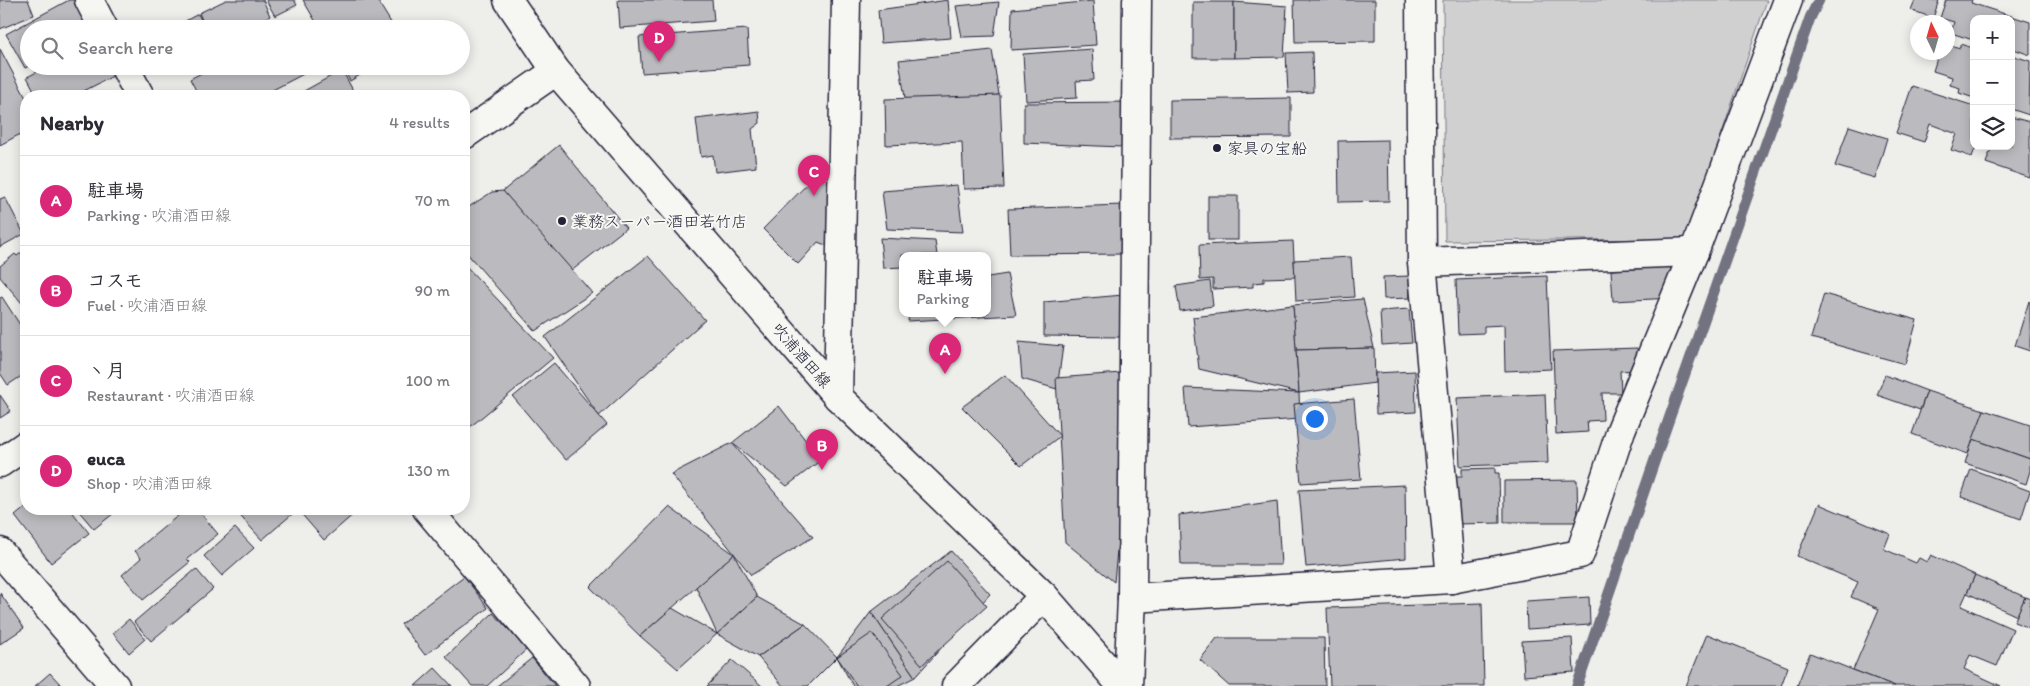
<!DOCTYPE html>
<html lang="en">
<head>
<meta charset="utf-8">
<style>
  :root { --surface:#fff; --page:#f7f7f7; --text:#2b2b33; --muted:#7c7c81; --line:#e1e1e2; --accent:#db2777 }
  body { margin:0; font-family:Itim,"Klee One",sans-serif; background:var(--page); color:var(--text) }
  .controls { position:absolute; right:15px; top:15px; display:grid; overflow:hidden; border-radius:10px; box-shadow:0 2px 12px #0003 }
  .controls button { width:45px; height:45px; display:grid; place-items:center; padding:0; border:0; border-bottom:1px solid var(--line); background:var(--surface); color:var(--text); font:25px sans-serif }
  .compass { position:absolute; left:1910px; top:15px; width:45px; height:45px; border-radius:50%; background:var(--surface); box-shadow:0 2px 12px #0003; rotate:355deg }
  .you { position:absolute; left:1314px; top:418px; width:18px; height:18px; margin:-12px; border:4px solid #fff; border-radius:50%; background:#1a73e8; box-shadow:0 0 0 8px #1a73e833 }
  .badge { display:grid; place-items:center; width:32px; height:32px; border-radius:50%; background:var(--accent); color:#fff; font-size:16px; font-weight:700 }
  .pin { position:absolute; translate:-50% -41px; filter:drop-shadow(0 1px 2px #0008) }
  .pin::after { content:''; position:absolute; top:26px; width:18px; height:15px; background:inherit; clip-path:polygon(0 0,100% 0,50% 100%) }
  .popup { position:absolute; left:899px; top:252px; width:92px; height:65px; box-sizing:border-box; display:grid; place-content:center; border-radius:10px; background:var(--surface); filter:drop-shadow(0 1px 4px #0005); font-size:16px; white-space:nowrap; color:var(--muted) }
  .popup b { font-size:19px; color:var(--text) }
  .popup::after { content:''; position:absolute; left:50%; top:100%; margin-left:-10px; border:10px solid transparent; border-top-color:var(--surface) }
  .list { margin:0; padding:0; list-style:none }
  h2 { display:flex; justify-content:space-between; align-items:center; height:65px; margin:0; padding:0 20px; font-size:21px }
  h2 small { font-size:16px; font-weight:400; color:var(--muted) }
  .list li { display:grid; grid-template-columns:32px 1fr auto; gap:15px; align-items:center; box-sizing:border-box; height:90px; padding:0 20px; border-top:1px solid var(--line) }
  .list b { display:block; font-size:19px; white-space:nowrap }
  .list p { margin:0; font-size:16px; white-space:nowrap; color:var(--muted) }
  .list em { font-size:16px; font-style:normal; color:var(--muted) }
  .icon { flex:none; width:28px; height:28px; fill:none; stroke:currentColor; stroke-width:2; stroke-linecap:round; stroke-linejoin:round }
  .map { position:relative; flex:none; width:2030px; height:686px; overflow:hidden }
  .search { position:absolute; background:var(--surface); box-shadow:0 2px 12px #0003; left:20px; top:20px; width:450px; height:55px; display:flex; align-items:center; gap:12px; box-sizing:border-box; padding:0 18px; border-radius:28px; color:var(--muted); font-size:19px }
  .panel { position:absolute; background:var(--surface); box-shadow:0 2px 12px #0003; left:20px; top:90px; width:450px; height:425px; border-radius:20px }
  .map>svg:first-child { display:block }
</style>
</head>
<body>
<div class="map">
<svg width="2030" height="686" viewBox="0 0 2030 686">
  <rect width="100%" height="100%" fill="#eeeeeb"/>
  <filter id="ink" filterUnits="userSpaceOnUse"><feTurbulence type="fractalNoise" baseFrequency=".02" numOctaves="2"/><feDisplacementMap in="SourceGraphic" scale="10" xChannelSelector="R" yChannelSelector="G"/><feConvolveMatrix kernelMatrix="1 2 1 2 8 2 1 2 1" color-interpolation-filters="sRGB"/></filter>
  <g filter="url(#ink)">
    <!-- green -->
    <polygon fill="#d0d0d1" stroke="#797986" points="1443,0 1767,0 1686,239 1445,241"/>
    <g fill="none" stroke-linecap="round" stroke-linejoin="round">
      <!-- stream -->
      <polyline stroke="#727281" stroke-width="11" points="1577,686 1662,439 1810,18 1819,0"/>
    </g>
    <!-- building -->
    <g fill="#bbbbbf" stroke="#22223b">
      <polygon points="0,0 28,0 34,15 0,29"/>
      <polygon points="69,0 79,0 94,29 29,29 29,66 25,68 6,34"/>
      <polygon points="226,0 263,0 270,16 244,29 206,29 199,13"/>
      <polygon points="266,0 294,0 297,5 275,16"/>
      <polygon points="303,0 377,0 395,29 320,29"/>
      <polygon points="618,0 712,0 714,21 620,28"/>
      <polygon points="948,0 951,38 881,43 878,10"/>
      <polygon points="1294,0 1375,0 1375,41 1295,42"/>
      <polygon points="1915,0 1939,0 1933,18 1911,10"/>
      <polygon points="1946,0 1972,0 1971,3 2030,22 2030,55 2011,48 2011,19 1974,19 1973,40 1951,33 1954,22 1940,18"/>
      <polygon points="1093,1 1096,45 1011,50 1012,9"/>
      <polygon points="999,2 994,36 962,37 956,6"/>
      <rect x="1193" y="2" width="41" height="56"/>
      <polygon points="1234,2 1287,6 1284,57 1234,58"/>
      <polygon points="198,14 206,29 183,29 180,24"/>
      <polygon points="747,29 749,65 642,73 639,37"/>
      <polygon points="1948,44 1960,48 1960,44 1973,48 1974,45 1974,98 1959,93 1960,88 1950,85 1952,77 1933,71 1939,52 1948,52"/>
      <polygon points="0,49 26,98 26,131 0,145"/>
      <polygon points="1092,49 1094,80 1076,81 1077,98 1026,101 1023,54"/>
      <polygon points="992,50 999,95 906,104 899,60"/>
      <polygon points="1312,52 1313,92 1288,93 1286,53"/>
      <polygon points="2011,55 2030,61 2029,115 2011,109"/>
      <polygon points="49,66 113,66 117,74 74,96 37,96 27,77"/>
      <polygon points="215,66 313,66 315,68 261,96 199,96 190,79"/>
      <polygon points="342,66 375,66 350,81"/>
      <polygon points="342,70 356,96 295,96"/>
      <polygon points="1912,86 1974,106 1974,146 1976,146 1972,157 1951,150 1957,134 1930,124 1924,142 1896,133"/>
      <polygon points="1000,95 1004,188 964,189 962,142 886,145 885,99"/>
      <polygon points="1291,98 1291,137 1170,138 1170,100"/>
      <polygon points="1127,102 1122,147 1024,143 1024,103"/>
      <polygon points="759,111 760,123 752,129 756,167 715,172 713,155 701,157 696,119"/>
      <polygon points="2011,117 2030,122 2030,178 1986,163 1992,146 2011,146"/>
      <polygon points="1849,126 1887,138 1875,178 1835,166"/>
      <polygon points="1388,140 1389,201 1339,202 1338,141"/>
      <polygon points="559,145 626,228 570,272 503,191"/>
      <polygon points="827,164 843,252 818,242 798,264 763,229"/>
      <polygon points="957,185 963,232 887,229 882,191"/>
      <polygon points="503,191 592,293 535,331 464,250 464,210 492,192"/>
      <rect x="1208" y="196" width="30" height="44"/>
      <polygon points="5,197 24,234 0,247 0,199"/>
      <polygon points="1123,205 1124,254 1010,255 1008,209"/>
      <polygon points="880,238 935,241 937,255 902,255 902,267 883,268"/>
      <polygon points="1293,241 1295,277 1264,278 1264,282 1253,283 1253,287 1213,289 1213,279 1200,280 1199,245"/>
      <polygon points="26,249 26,308 0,277 0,266 15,254 17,256"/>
      <polygon points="648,256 705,320 599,416 545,337"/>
      <polygon points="1351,257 1354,297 1296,301 1294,260"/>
      <polygon points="464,264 553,358 464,432"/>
      <polygon points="1672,267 1673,298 1613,301 1611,270"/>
      <polygon points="1007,274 1016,315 908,321 909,313 988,313 988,277"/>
      <polygon points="1409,276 1410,298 1384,299 1383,277"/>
      <polygon points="1547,276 1551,369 1505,371 1504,325 1484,326 1484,333 1458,334 1456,280"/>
      <polygon points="1210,281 1213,306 1180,311 1176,286"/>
      <polygon points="1824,294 1917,320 1905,364 1811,338"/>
      <polygon points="1123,295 1120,337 1044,336 1044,302"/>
      <polygon points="2,297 26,334 26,373 8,385 0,373 0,298"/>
      <polygon points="1363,299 1374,348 1296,350 1293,305"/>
      <polygon points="2029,301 2030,302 2030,351 2015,346"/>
      <polygon points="1293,305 1299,393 1199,369 1193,317"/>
      <polygon points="1409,309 1412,343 1382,345 1380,311"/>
      <polygon points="1019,342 1063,346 1057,389 1022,379"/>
      <polygon points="1374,348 1375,383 1299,393 1296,350"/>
      <polygon points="1637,348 1638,370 1620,371 1621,393 1602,393 1603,420 1587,421 1588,432 1556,434 1553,351"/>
      <polygon points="554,363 607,425 566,460 513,397"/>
      <polygon points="1415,371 1416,412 1376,414 1375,373"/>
      <polygon points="1134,372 1114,582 1065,542 1056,378"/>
      <polygon points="1005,375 1060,436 1021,466 962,407"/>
      <polygon points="1885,375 1927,391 1920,410 1877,395"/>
      <polygon points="1185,388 1299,393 1300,419 1188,427"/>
      <polygon points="1927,391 1984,410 1968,454 1912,434"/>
      <polygon points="1545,394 1548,463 1460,466 1457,398"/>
      <polygon points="0,395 11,411 0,418"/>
      <polygon points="1354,399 1361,479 1301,483 1294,404"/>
      <polygon points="779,406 821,460 787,486 732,443"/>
      <polygon points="1984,410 2030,425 2030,459 1973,439"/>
      <polygon points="1973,439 2030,459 2030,471 2026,484 1965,463"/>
      <polygon points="732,443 813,537 751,575 671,474"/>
      <polygon points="1495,468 1495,473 1499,473 1500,523 1457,524 1455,476 1462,476 1462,469"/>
      <polygon points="1971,469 2030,491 2021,519 1961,497"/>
      <polygon points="1577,480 1578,522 1504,522 1504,481"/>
      <polygon points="1405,485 1406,558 1306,567 1299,490"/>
      <polygon points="1277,501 1281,565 1181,565 1179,515"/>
      <polygon points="1819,504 1890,534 1884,549 1916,563 1919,558 1927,562 1931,555 1975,575 1961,606 2013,629 1997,666 1970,655 1964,669 2001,686 1895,686 1853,670 1879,609 1851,597 1858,582 1797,556"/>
      <polygon points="26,507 26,509 70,509 89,533 51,563 15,516"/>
      <polygon points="669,507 734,554 640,636 590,587"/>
      <polygon points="77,509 119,509 94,529"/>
      <polygon points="186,509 197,509 218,534 187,559 190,562 143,600 122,575 141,558 135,551"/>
      <polygon points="234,509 298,509 262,540"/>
      <polygon points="300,509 353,509 356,512 324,540 298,510"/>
      <polygon points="235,528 254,548 222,576 204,556"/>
      <polygon points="951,551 990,594 915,677 871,612"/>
      <polygon points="734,554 757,597 717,634 696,587"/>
      <polygon points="947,561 987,606 922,665 882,619"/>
      <polygon points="196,569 213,589 151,641 134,622"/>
      <polygon points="1975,575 2025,597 2017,616 1967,593"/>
      <polygon points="464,576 488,608 425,655 401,624"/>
      <polygon points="0,593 24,628 0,644"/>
      <polygon points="757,597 805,624 758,657 717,634"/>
      <polygon points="1589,597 1590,625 1527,629 1526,601"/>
      <polygon points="2025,597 2030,599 2030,628 2014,622"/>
      <polygon points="1482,603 1484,686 1330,686 1327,608"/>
      <polygon points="672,608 717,634 678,669 640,636"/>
      <polygon points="871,612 915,677 897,686 853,686 837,657"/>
      <polygon points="493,613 527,649 487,686 472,686 446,657"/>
      <polygon points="129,619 145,639 129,653 113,633"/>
      <polygon points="805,624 837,657 808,686 783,686 758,657"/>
      <polygon points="872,633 903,675 887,686 857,686 837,657"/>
      <polygon points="1707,634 1788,667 1781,686 1686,686"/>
      <polygon points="1217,638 1324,638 1325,686 1229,686 1200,660"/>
      <polygon points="1572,638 1574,672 1524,676 1522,641"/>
      <polygon points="1810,653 1853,670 1895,686 1797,686"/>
      <polygon points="532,658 555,686 497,686"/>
      <polygon points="732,660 762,686 707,686"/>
      <polygon points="435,668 452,686 415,686"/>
      <polygon points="50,673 62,686 35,686"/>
    </g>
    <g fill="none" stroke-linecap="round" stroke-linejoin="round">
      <defs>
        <g id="minor">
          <polyline points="89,0 104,29"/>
          <polyline points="1420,0 1422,262 1451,579"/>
          <polyline points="124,66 140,96"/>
          <polyline points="464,135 556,71"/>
          <polyline points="1422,262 1694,252"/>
          <polyline points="838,397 846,0"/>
          <polyline points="0,463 26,445"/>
          <polyline points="427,509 576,686"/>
          <polyline points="0,552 115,686"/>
          <polyline points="1132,598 1451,579 1580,554 1621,430 1694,252 1788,0"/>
          <polyline points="956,686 1044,596"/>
          <polyline points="1128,686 1132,598 1137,0"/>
        </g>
        <polyline id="major" points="508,0 556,71 838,397 1044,596 1122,686"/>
      </defs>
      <!-- minor casing -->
      <use href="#minor" stroke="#22223b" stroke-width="31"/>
      <!-- major casing -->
      <use href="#major" stroke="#22223b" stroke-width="31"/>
      <!-- minor -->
      <use href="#minor" stroke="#f6f6f2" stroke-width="28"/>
      <!-- major -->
      <use href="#major" stroke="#f6f6f2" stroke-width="28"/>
    </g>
  </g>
  <!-- markers -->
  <g fill="#22223b" stroke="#f6f6f2" stroke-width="2">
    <circle cx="1217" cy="148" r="5"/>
    <circle cx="562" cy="221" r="5"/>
  </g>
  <g text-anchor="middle" stroke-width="4" stroke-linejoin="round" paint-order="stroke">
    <!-- poi labels -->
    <g font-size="16" fill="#22223b" stroke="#f6f6f2" text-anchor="start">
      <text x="1227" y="154">家具の宝船</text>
      <text x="572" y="227">業務スーパー酒田若竹店</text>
    </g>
    <!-- street labels -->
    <g font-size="16" fill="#22223b" stroke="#f6f6f2">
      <text transform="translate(802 355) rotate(49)" y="6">吹浦酒田線</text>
    </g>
  </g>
</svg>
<div class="controls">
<button>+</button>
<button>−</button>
<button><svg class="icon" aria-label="layers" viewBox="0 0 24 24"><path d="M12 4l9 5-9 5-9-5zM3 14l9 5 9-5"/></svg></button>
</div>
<svg class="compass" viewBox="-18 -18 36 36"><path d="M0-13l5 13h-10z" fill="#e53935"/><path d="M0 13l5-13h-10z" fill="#7c7c81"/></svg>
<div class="you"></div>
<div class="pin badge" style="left:945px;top:374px">A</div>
<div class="popup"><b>駐車場</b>Parking</div>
<div class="pin badge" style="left:822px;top:470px">B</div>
<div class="pin badge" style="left:814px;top:196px">C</div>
<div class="pin badge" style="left:659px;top:62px">D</div>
<div class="search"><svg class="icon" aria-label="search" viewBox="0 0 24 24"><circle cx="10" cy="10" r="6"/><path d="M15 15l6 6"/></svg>Search here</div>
<section class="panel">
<h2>Nearby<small>4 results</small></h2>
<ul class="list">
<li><span class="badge">A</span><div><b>駐車場</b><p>Parking · 吹浦酒田線</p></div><em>70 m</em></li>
<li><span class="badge">B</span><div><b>コスモ</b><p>Fuel · 吹浦酒田線</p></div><em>90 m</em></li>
<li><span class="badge">C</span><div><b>ヽ月</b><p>Restaurant · 吹浦酒田線</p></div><em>100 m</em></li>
<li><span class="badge">D</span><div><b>euca</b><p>Shop · 吹浦酒田線</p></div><em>130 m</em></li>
</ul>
</section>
</div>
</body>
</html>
